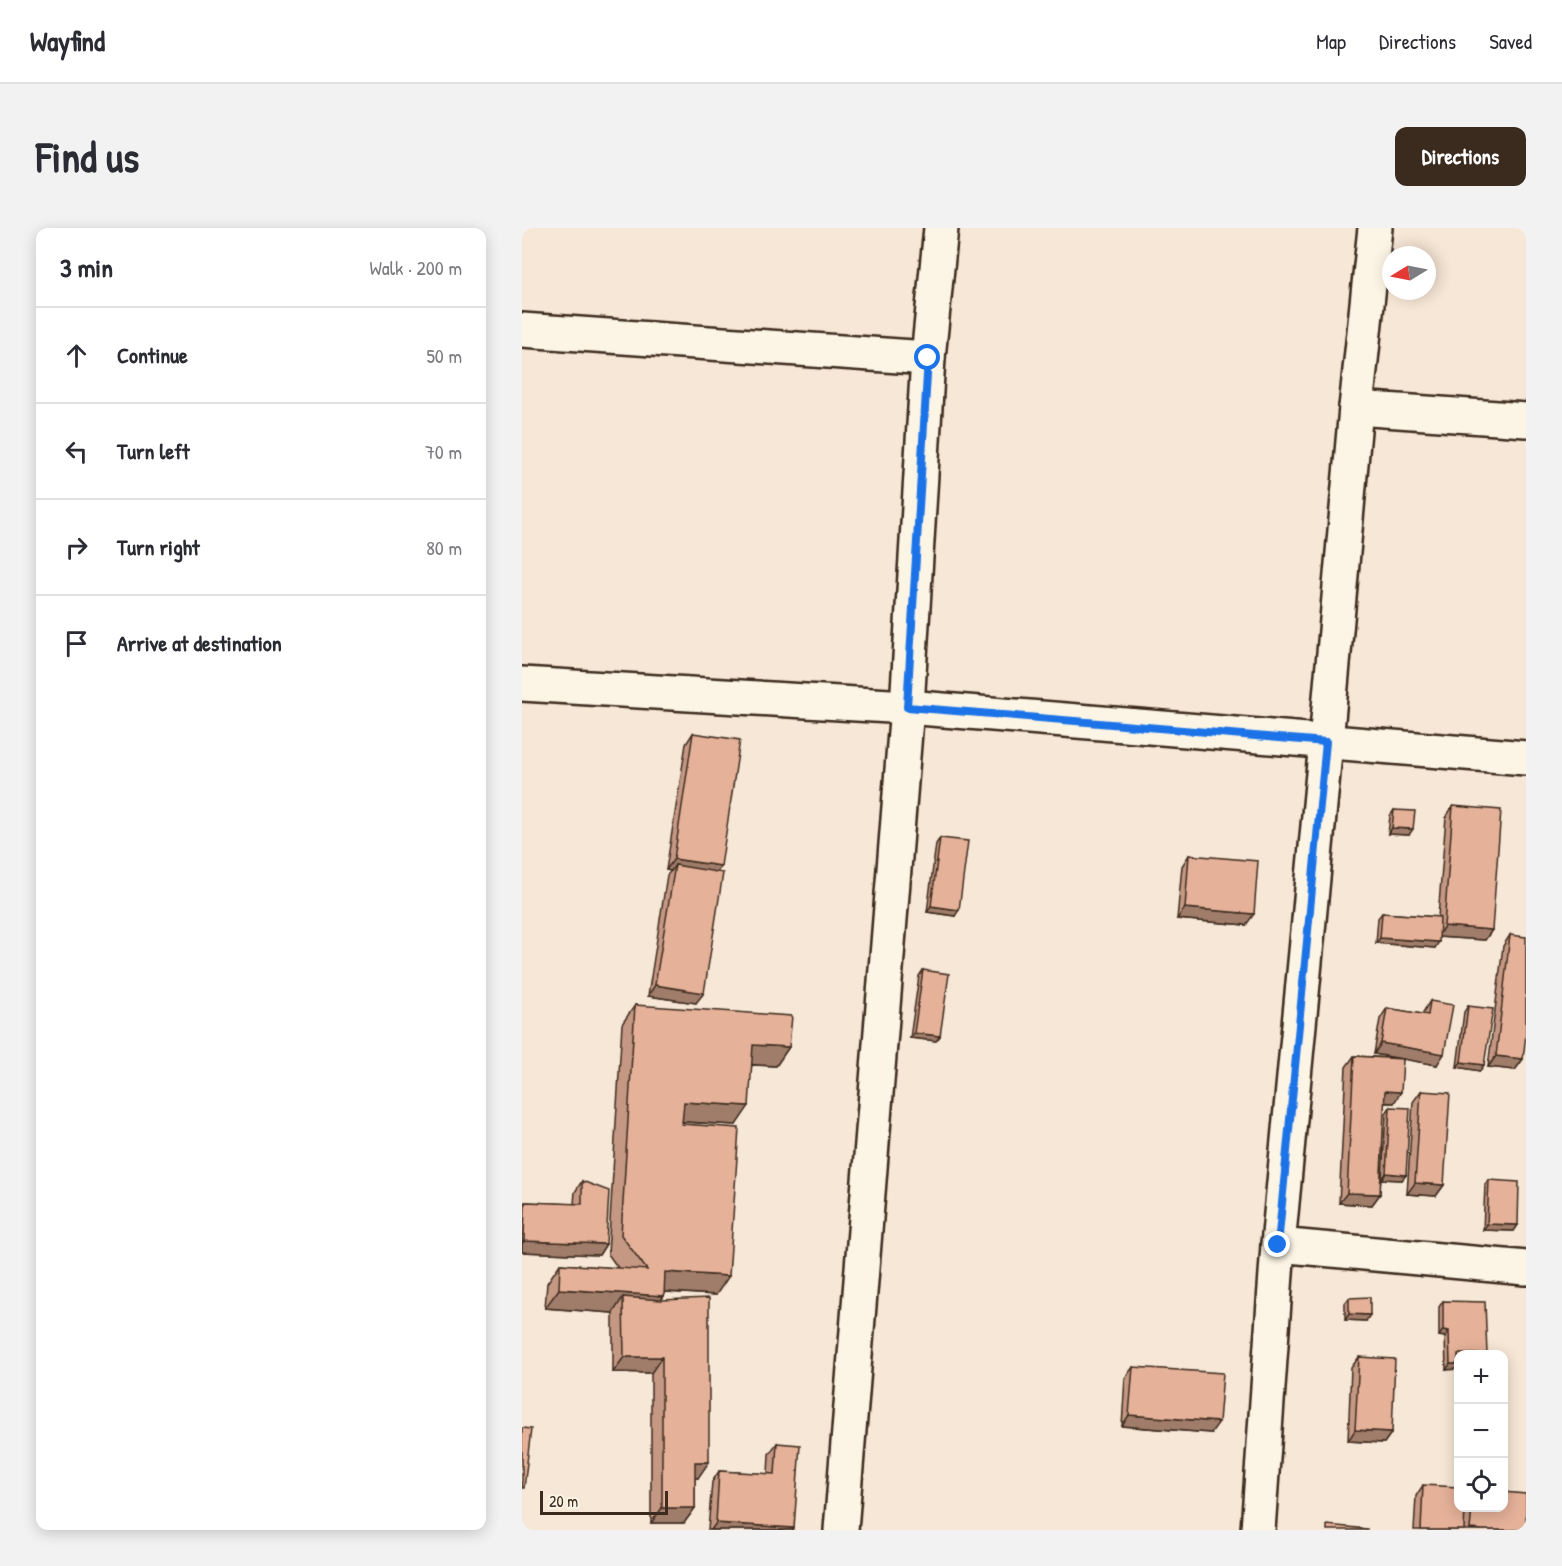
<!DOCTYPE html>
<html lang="en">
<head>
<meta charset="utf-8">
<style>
  :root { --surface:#fff; --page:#f2f2f3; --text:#2b2b33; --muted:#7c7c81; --line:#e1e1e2; --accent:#3b2a1e }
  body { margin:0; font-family:"Patrick Hand",sans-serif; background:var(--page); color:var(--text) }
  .controls { position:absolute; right:18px; bottom:18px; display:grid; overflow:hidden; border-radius:12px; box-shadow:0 3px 15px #0003 }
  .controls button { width:54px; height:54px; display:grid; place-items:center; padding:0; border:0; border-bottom:2px solid var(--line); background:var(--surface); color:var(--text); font:30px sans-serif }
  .compass { position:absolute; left:860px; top:18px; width:54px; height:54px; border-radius:50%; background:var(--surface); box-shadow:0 3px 15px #0003; rotate:260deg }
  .scale { position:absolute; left:18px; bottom:15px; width:128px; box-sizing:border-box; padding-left:6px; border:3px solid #3b2a1e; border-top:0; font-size:16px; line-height:21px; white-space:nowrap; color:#3b2a1e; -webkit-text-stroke:4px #fcf5e5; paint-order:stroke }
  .stop { position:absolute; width:18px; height:18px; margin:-14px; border:4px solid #1a73e8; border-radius:50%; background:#fff }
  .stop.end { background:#1a73e8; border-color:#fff; box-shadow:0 2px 6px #0008 }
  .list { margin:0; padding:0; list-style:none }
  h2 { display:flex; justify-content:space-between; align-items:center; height:78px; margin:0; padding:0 24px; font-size:26px }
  h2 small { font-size:20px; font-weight:400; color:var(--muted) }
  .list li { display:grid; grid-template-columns:39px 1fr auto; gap:18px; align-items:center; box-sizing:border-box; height:96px; padding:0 24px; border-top:2px solid var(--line) }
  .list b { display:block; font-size:22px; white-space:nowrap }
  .list em { font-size:20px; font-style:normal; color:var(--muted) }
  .icon { flex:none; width:33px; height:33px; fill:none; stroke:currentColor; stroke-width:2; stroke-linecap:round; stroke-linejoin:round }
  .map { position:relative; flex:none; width:1004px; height:1302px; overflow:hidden; border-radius:12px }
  header { display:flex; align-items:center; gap:36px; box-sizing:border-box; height:84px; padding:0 30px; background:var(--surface); border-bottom:2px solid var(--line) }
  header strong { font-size:28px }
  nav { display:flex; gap:33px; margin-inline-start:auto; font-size:21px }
  .intro { display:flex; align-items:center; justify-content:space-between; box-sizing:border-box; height:144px; padding:0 36px }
  h1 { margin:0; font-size:42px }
  .button { padding:15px 27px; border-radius:12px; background:var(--accent); color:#fff; font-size:21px; font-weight:700 }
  main { display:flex; gap:36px; padding:0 36px }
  aside { flex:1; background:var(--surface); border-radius:12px; box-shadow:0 3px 15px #0003 }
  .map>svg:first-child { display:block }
</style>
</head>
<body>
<header>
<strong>Wayfind</strong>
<nav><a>Map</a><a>Directions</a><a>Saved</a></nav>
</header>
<div class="intro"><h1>Find us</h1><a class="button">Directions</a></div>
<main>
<aside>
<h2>3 min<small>Walk · 200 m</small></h2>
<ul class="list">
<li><svg class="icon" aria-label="ahead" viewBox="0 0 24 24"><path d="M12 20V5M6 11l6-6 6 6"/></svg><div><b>Continue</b></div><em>50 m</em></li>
<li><svg class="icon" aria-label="left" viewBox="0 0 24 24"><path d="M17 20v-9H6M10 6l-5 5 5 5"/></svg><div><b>Turn left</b></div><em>70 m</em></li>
<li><svg class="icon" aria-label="right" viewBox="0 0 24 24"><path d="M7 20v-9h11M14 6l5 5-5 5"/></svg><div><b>Turn right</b></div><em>80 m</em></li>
<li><svg class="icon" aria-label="arrive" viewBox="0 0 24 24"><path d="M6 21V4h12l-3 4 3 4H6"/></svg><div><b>Arrive at destination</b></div></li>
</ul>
</aside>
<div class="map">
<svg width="1004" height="1302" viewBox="0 0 1004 1302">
  <rect width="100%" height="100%" fill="#f7e7d6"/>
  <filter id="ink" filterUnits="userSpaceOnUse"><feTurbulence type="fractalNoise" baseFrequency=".0167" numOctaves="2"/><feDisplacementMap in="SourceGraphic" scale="12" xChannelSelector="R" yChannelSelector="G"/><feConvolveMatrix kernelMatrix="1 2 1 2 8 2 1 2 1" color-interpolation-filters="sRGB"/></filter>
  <g filter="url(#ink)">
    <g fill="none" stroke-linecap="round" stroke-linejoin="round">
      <defs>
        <g id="street">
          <polyline points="0,102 406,130"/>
          <polyline points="834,180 1004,192"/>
          <polyline points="0,456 385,479 1004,530"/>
          <polyline points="756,1017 1004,1040"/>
          <polyline points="319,1302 385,479 406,130 419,0"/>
          <polyline points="736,1302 756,1017 804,514 834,180 853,0"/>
        </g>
      </defs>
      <!-- street casing -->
      <use href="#street" stroke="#3b2a1e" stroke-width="38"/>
      <!-- street -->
      <use href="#street" stroke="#fcf5e5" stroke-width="33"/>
    </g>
    <!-- wall -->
    <g fill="#c59884" stroke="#3b2a1e" stroke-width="1.5">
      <polygon points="171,505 199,638 195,644 174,775 126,768 145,647 149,643 144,642 164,516"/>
      <polygon points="931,578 970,702 963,712 917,709 913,720 854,715 856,690 860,685 916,689 924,589"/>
      <polygon points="872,582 887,607 866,606 868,588"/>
      <polygon points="418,610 433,688 405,684 414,616"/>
      <polygon points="667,627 724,697 655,691 660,638"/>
      <polygon points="988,707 1001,831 993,842 966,839 981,718"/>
      <polygon points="401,742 418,808 414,813 388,810 397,748"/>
      <polygon points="908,773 915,837 881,831 872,875 862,875 858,966 850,977 817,975 824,839 832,828 874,830 852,826 858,791 865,780 900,786"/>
      <polygon points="113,777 267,819 254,838 230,837 214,897 160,894 194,1067 142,1064 142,1068 139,1072 176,1250 173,1250 173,1280 162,1295 129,1295 129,1145 91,1144 91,1085 23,1080 25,1055 38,1036 96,1040 86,1026 100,796"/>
      <polygon points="946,778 958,843 935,839 942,784"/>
      <polygon points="899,863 922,957 914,968 885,966 891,874"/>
      <polygon points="868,879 884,947 880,952 860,951 864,885"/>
      <polygon points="967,952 996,997 992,1003 961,1002 963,957"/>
      <polygon points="60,953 84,1016 77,1027 0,1024 0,979 3,974 52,976 53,964"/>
      <polygon points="827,1070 844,1093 823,1092 823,1075"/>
      <polygon points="921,1073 965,1126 924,1142 923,1109 917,1108 917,1079"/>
      <polygon points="837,1129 870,1204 862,1215 826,1213 829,1140"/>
      <polygon points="611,1139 689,1205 600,1198 603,1150"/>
      <polygon points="255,1215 272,1300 271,1302 186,1302 190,1254 197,1243 246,1246 247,1226"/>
      <polygon points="901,1257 943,1287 944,1280 981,1280 1004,1302 892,1302 894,1268"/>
    </g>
    <!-- shaded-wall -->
    <g fill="#a07c6b" stroke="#3b2a1e" stroke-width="1.5">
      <polygon points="870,600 891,601 887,607 866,606"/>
      <polygon points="152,631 199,638 191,649 153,637 149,643 144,642"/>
      <polygon points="409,678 437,682 433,688 405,684"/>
      <polygon points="663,680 732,686 724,697 655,691"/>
      <polygon points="922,698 970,702 963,712 915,709"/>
      <polygon points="858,710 917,714 913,720 854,715"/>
      <polygon points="133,757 182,765 174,775 126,768"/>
      <polygon points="392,805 418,808 414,813 388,810"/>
      <polygon points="859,815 922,826 915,837 852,826"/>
      <polygon points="231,817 267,819 254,838 218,836"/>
      <polygon points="974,828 1001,831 993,842 966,839"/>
      <polygon points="939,834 962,837 958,843 935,839"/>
      <polygon points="863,863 879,864 872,875 855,874"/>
      <polygon points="162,874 227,878 214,897 148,893"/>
      <polygon points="864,945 884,947 880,952 860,951"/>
      <polygon points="893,955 922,957 914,968 885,966"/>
      <polygon points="825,965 858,966 850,977 817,975"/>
      <polygon points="965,996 996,997 992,1003 961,1002"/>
      <polygon points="2,1013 84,1016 77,1027 0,1024 0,1016"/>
      <polygon points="143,1044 207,1048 194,1067 130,1063"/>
      <polygon points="37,1061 142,1068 128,1087 101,1069 91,1085 23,1080"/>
      <polygon points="827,1086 848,1087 844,1093 823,1092"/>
      <polygon points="921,1102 927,1103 923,1109 917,1108"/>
      <polygon points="102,1129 140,1129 129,1145 91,1144"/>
      <polygon points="928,1136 936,1136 936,1141 924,1142"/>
      <polygon points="607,1187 697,1194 689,1205 600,1198"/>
      <polygon points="833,1202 870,1204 862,1215 826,1213"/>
      <polygon points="173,1234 187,1234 176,1250 162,1249"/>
      <polygon points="140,1280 173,1280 162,1295 129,1295"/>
      <polygon points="194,1295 272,1300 271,1302 189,1302"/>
    </g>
    <!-- building -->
    <g fill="#e5b199" stroke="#3b2a1e" stroke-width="1.5">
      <polygon points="171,505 218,512 199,638 152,631"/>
      <polygon points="931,578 979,582 970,702 922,698"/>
      <polygon points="872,582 893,583 891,601 870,600"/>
      <polygon points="418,610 446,613 437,682 409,678"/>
      <polygon points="667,627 736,633 732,686 663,680"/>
      <polygon points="153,637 201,645 182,765 133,757"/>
      <polygon points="860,685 918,689 917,714 858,710"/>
      <polygon points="988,707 1004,709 1004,806 1001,831 974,828"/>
      <polygon points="401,742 427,746 418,808 392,805"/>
      <polygon points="908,773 931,777 922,826 859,815 865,780 906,787"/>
      <polygon points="113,777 270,788 267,819 231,817 227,878 162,874 160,896 217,900 207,1048 143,1044 142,1068 37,1061 38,1036 125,1042 99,1007"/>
      <polygon points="946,778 971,781 962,837 939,834"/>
      <polygon points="832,828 881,831 879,864 863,863 858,966 825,965"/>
      <polygon points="899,863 928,865 922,957 893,955"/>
      <polygon points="868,879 888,880 884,947 864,945"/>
      <polygon points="967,952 997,954 996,997 965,996"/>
      <polygon points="60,953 87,963 84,1016 2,1013 3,974 60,976"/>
      <polygon points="101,1069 139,1072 187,1070 187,1234 173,1234 173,1280 140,1280 140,1129 102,1129"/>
      <polygon points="848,1069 848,1087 827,1086 827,1070"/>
      <polygon points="921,1073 963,1074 965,1126 936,1126 936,1136 928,1136 927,1103 921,1102"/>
      <polygon points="837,1129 873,1131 870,1204 833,1202"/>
      <polygon points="611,1139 701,1145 697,1194 607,1187"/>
      <polygon points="0,1200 9,1201 2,1260 0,1260"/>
      <polygon points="255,1215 278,1217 272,1300 194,1295 197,1243 253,1246"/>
      <polygon points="901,1257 936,1259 936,1280 943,1280 942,1302 899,1302"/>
      <polygon points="981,1264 1004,1266 1004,1302 961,1302 948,1301 950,1280 981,1280"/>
      <polygon points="805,1297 845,1301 845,1302 805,1302"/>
    </g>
  </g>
  <g fill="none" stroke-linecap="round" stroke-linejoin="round" filter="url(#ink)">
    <!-- route -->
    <polyline stroke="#1a73e8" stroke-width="8" points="406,130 385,479 804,514 756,1017"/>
  </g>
</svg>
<div class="controls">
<button>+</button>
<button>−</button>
<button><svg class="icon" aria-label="locate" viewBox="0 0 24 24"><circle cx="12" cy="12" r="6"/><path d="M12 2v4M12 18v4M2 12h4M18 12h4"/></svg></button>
</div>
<svg class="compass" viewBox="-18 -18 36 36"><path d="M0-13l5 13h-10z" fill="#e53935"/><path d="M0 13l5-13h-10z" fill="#7c7c81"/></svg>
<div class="scale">20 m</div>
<div class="stop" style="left:406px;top:130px"></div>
<div class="stop end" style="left:756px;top:1017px"></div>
</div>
</main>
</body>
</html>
